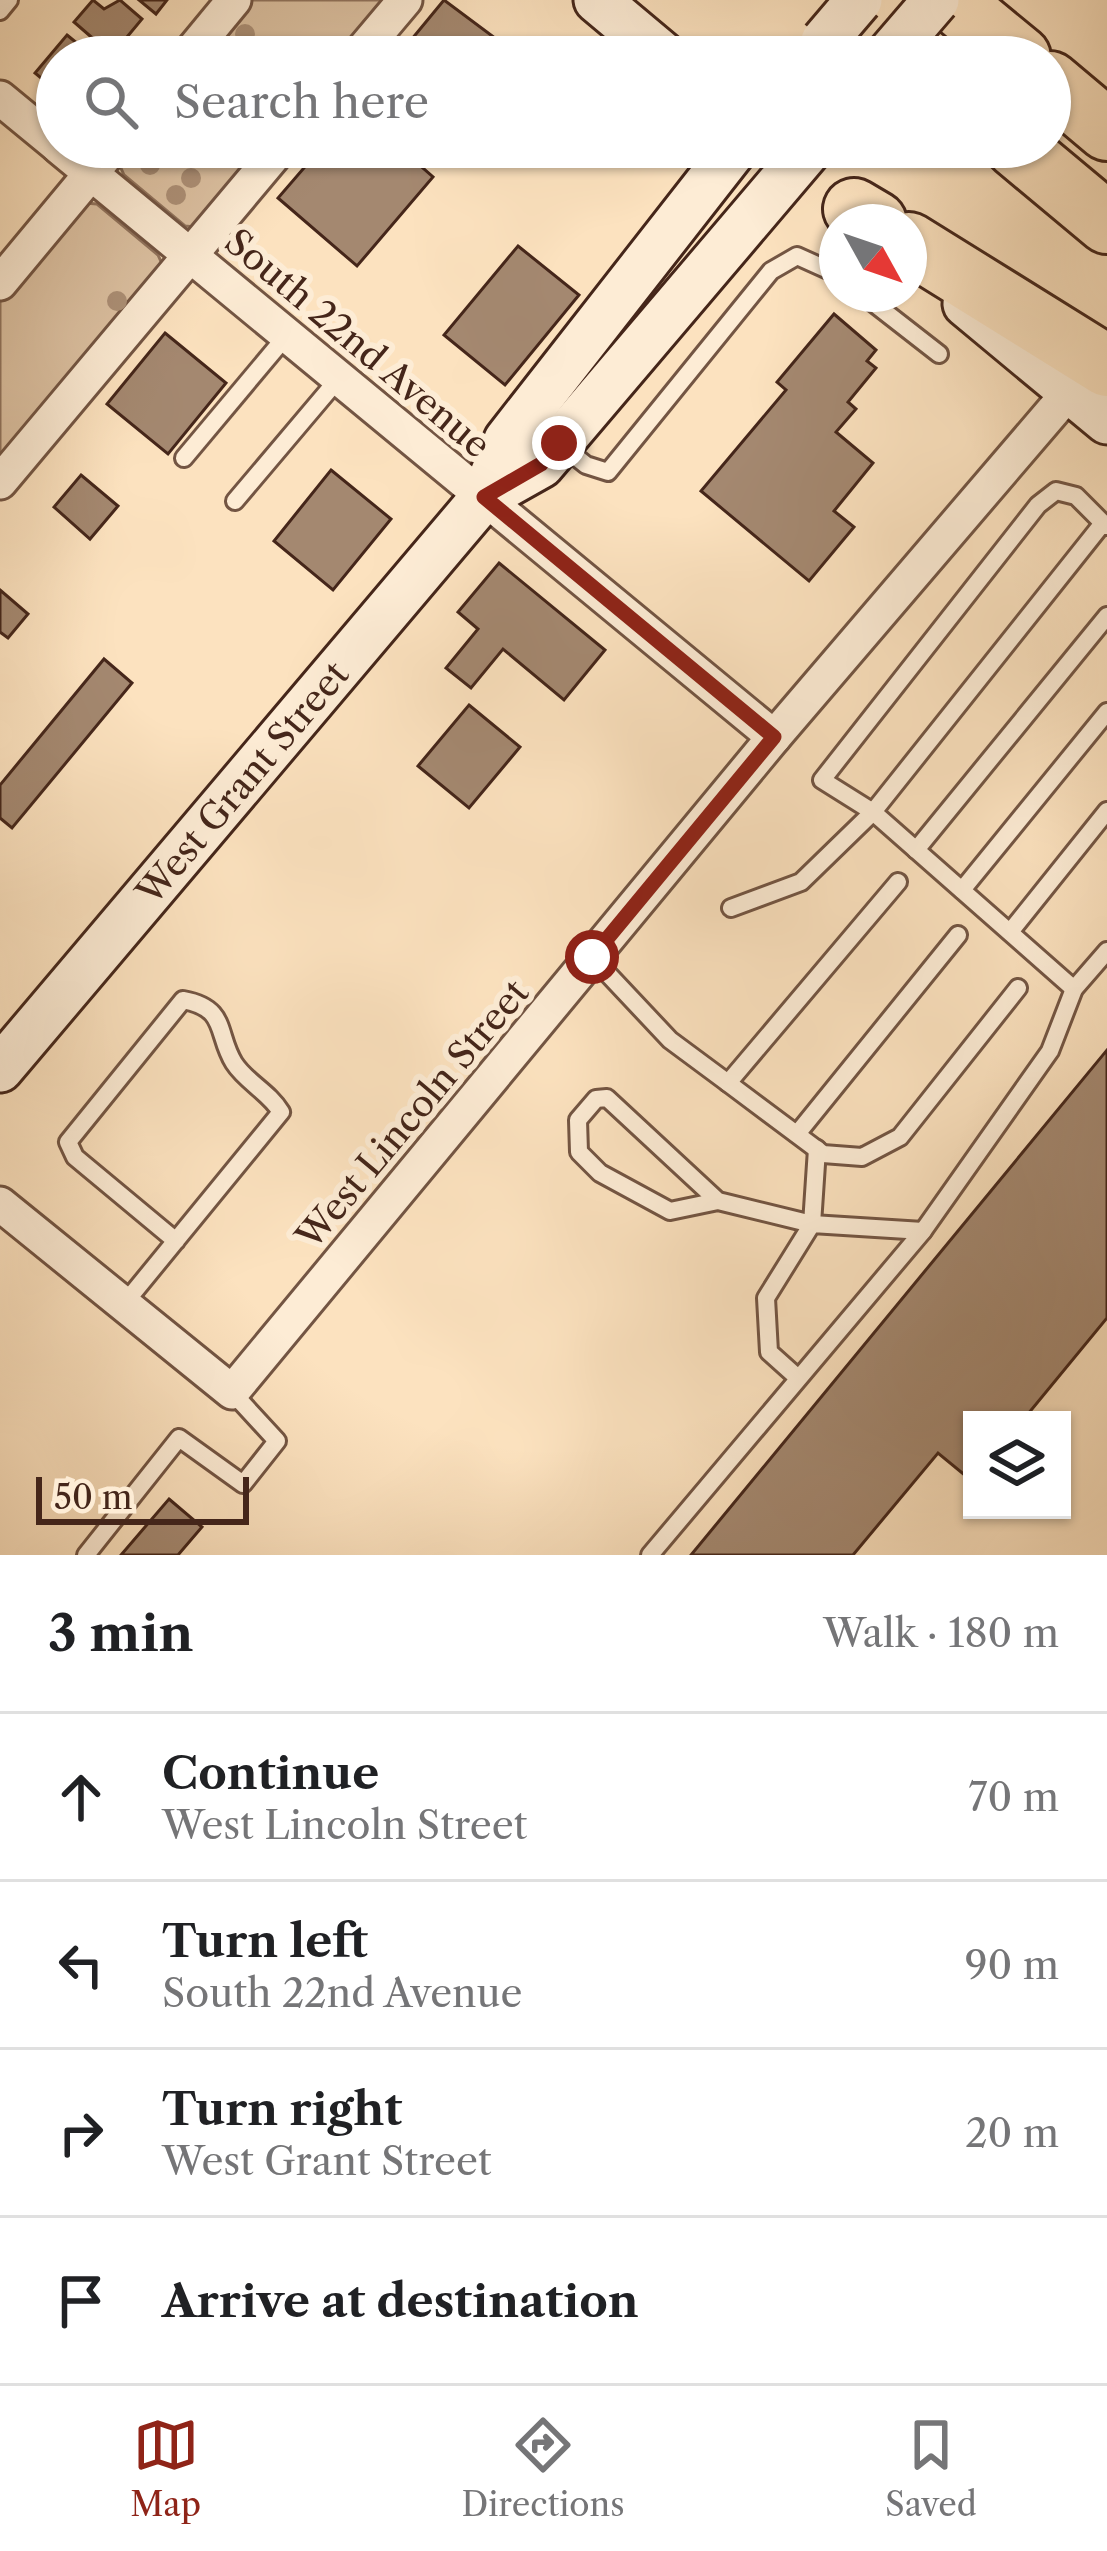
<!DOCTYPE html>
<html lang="en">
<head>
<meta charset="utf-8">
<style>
  :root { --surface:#fff; --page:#f6f6f6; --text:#202124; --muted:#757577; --line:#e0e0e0; --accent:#8f2418 }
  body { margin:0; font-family:"Libre Caslon Text",serif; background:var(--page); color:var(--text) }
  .controls { position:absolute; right:36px; bottom:36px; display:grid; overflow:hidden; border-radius:0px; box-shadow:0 3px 9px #0004 }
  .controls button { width:108px; height:108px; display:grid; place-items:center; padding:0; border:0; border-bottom:3px solid var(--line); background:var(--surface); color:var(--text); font:60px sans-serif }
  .compass { position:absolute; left:819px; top:204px; width:108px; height:108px; border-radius:50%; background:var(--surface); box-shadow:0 3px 9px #0004; rotate:130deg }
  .scale { position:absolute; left:36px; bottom:30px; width:213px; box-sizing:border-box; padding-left:12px; border:6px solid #45261a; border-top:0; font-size:33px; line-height:42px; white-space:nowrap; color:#45261a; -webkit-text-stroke:9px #fdecd5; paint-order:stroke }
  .stop { position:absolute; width:36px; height:36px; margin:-27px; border:9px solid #8f2418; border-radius:50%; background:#fff }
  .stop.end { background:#8f2418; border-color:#fff; box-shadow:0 3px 12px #0008 }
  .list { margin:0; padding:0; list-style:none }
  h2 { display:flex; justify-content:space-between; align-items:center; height:156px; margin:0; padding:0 48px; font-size:51px }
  h2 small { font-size:39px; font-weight:400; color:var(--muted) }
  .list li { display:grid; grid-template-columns:78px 1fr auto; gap:36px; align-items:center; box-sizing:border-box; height:168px; padding:0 48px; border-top:3px solid var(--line) }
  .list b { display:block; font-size:45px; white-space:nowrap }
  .list p { margin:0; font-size:39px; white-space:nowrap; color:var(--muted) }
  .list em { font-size:39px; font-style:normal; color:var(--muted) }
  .icon { flex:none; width:66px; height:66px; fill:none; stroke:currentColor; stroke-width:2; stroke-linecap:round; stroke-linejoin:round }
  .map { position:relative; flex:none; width:1107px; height:1555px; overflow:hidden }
  .search { position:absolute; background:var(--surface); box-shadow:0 3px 9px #0004; left:36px; right:36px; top:36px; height:132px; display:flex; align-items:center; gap:30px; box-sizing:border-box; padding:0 42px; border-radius:66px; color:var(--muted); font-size:45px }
  .sheet { height:828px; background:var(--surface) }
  nav { display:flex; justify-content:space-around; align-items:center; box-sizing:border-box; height:168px; border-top:3px solid var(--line); background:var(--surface); font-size:33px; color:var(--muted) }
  nav a { display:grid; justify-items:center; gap:6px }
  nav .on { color:var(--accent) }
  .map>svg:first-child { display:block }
</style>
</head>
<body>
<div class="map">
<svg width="1107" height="1555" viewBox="0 0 1107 1555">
  <rect width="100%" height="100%" fill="#fce2bf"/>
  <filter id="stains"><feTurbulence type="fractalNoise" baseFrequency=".00167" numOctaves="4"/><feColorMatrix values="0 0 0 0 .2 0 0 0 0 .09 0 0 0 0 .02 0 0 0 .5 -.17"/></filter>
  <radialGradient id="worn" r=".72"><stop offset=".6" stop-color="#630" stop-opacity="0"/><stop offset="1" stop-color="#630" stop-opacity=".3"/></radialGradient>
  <!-- green -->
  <g fill="#ddc2a3" stroke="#91745e" stroke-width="3">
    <polygon points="248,0 390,0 343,57 201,57"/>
    <polygon points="127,147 268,147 195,227 185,226 124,175 120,166"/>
    <polygon points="85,203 97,204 158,255 163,266 0,467 0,298"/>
  </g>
  <!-- building -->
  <g fill="#a48870" stroke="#45261a" stroke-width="3">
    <polygon points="93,0 104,9 120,0 142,19 112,55 74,22"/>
    <polygon points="139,0 167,0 156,14"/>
    <polygon points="444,0 507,47 499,57 397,57"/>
    <polygon points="67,35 94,57 57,57 57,91 35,73"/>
    <polygon points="322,147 399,147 433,177 357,266 278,198"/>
    <polygon points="518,246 579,295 505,385 444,335"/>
    <polygon points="834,314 876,350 867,361 876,368 848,402 856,409 836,432 873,463 834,511 854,527 809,581 701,491 786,390 777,382"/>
    <polygon points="165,333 226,383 168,454 107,404"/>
    <polygon points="331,470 391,519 333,590 274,541"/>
    <polygon points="81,475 118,506 90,539 54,507"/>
    <polygon points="499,563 605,650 564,700 503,649 471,688 446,668 478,629 458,612"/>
    <polygon points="0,590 28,614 8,638 0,632"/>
    <polygon points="104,659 132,683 12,828 0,818 0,785"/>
    <polygon points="469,705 520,747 469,808 418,766"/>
    <polygon points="1107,1050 1107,1318 1023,1420 972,1420 972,1481 938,1453 853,1555 691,1555"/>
    <polygon points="169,1499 202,1527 178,1555 121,1555"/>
  </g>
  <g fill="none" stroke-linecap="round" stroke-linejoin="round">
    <defs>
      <g id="lane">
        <polyline points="0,11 9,0"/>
        <polyline points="862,294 939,354"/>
        <polyline points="561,445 586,465 608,472 771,271 797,256 837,274"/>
        <polyline points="184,458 287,335"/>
        <polyline points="235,501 339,378"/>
        <polyline points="916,850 1107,616"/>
        <polyline points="962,890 1107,712"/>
        <polyline points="731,908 801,882 873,812 822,780 1038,505 1056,491 1076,496 1103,523"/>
        <polyline points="1010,932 1107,811"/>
        <polyline points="592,957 670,1040 728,1083 823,1154 862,1157 900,1137 1018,988"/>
        <polyline points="1074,989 873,812 1103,523 1107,526"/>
        <polyline points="728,1083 898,882"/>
        <polyline points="797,1134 958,935"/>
        <polyline points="718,1201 670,1211 600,1173 579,1152 578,1120 596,1099 607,1098 718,1201 812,1224 817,1149"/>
        <polyline points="923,1231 1050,1051 1074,989 1107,951"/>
        <path d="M124,1304L281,1112C269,1092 246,1082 234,1063C216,1034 228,1008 183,1000L68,1142L75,1157L176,1241"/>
        <polyline points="86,1555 179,1438 243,1484 277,1441 232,1392"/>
        <polyline points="650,1555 923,1231 812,1224 766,1298 769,1352 798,1378"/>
      </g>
      <g id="street">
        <polyline points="187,57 234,0"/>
        <polyline points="357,57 405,0"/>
        <polyline points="0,98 57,145"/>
        <polyline points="59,147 774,737"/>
        <polyline points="0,283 113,147"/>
        <polyline points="0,482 281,147"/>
        <polyline points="0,1204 232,1392 774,737 1070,391"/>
      </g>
      <g id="secondary">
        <polyline points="597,0 665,57"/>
        <polyline points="966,304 1107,421"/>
        <polyline points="484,497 541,465 811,147"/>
        <path id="s1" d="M0,1069L484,497L507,440L736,147"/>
      </g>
      <g id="highway">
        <polyline points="951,0 1020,57"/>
        <polyline points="1050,82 1107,130"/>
        <polyline points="1016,147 1107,223"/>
        <polyline points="854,209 876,222"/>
        <polyline points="909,243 1107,366"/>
      </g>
    </defs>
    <!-- lane casing -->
    <use href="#lane" stroke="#735543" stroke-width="22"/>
    <!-- street casing -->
    <use href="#street" stroke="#735543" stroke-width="39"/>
    <!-- secondary casing -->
    <use href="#secondary" stroke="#45261a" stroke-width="51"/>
    <!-- highway casing -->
    <use href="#highway" stroke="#45261a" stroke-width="66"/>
    <!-- lane -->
    <use href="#lane" stroke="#fdecd5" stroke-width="16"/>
    <!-- street -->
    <use href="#street" stroke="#fdecd5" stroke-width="33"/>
    <!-- secondary -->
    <use href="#secondary" stroke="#fdecd5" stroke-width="45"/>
    <!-- highway -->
    <use href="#highway" stroke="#fce2bf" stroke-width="60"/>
    <defs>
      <g id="secondary-bridge">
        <polyline points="824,41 859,0"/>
        <polyline points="887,57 936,0"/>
      </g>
    </defs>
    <!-- secondary-bridge casing -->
    <use href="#secondary-bridge" stroke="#45261a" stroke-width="51" stroke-linecap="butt"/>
    <!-- secondary-bridge -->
    <use href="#secondary-bridge" stroke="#fdecd5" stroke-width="45"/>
  </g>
  <!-- trees -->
  <g fill="#ac9077">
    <circle cx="245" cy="34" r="10"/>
    <circle cx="150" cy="165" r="10"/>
    <circle cx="191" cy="178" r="10"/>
    <circle cx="176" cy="195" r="10"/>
    <circle cx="117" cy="301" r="10"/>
  </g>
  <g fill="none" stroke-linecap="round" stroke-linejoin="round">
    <!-- route -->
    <polyline stroke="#8f2418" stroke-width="15" points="559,443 541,464 484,497 774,737 592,957"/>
  </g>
  <g text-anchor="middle" stroke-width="12" stroke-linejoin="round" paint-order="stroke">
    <!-- street labels -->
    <g font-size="36" fill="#45261a" stroke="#fdecd5">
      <text transform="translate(358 343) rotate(40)" y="13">South 22nd Avenue</text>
      <text dy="13" stroke="none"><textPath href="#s1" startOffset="375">West Grant Street</textPath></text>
      <text transform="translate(412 1114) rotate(-50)" y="13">West Lincoln Street</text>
    </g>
  </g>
  <rect width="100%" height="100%" filter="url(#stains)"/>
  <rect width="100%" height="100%" fill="url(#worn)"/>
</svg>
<div class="controls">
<button><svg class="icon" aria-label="layers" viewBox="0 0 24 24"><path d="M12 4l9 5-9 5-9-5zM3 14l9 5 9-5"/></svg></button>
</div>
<svg class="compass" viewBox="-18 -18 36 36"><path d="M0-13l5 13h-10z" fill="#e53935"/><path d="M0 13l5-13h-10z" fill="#757577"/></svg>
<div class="scale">50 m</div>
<div class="stop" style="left:592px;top:957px"></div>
<div class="stop end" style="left:559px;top:443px"></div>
<div class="search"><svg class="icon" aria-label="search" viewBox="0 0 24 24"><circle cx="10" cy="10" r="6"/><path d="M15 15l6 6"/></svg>Search here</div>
</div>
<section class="sheet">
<h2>3 min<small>Walk · 180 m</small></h2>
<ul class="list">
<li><svg class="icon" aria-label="ahead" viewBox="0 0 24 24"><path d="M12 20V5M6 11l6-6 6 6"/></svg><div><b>Continue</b><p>West Lincoln Street</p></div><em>70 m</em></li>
<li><svg class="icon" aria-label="left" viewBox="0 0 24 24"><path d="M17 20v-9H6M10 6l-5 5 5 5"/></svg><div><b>Turn left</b><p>South 22nd Avenue</p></div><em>90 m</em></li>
<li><svg class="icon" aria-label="right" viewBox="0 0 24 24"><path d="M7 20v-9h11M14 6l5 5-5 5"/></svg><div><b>Turn right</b><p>West Grant Street</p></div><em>20 m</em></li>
<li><svg class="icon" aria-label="arrive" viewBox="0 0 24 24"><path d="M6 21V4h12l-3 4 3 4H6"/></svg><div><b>Arrive at destination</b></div></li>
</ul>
</section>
<nav>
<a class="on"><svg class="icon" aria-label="map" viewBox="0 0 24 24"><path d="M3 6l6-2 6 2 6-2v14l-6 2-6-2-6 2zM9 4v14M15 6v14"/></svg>Map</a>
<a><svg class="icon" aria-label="directions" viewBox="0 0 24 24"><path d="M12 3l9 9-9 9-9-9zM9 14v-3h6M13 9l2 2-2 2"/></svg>Directions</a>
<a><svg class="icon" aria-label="saved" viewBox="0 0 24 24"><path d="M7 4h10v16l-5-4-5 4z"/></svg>Saved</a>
</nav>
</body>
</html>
